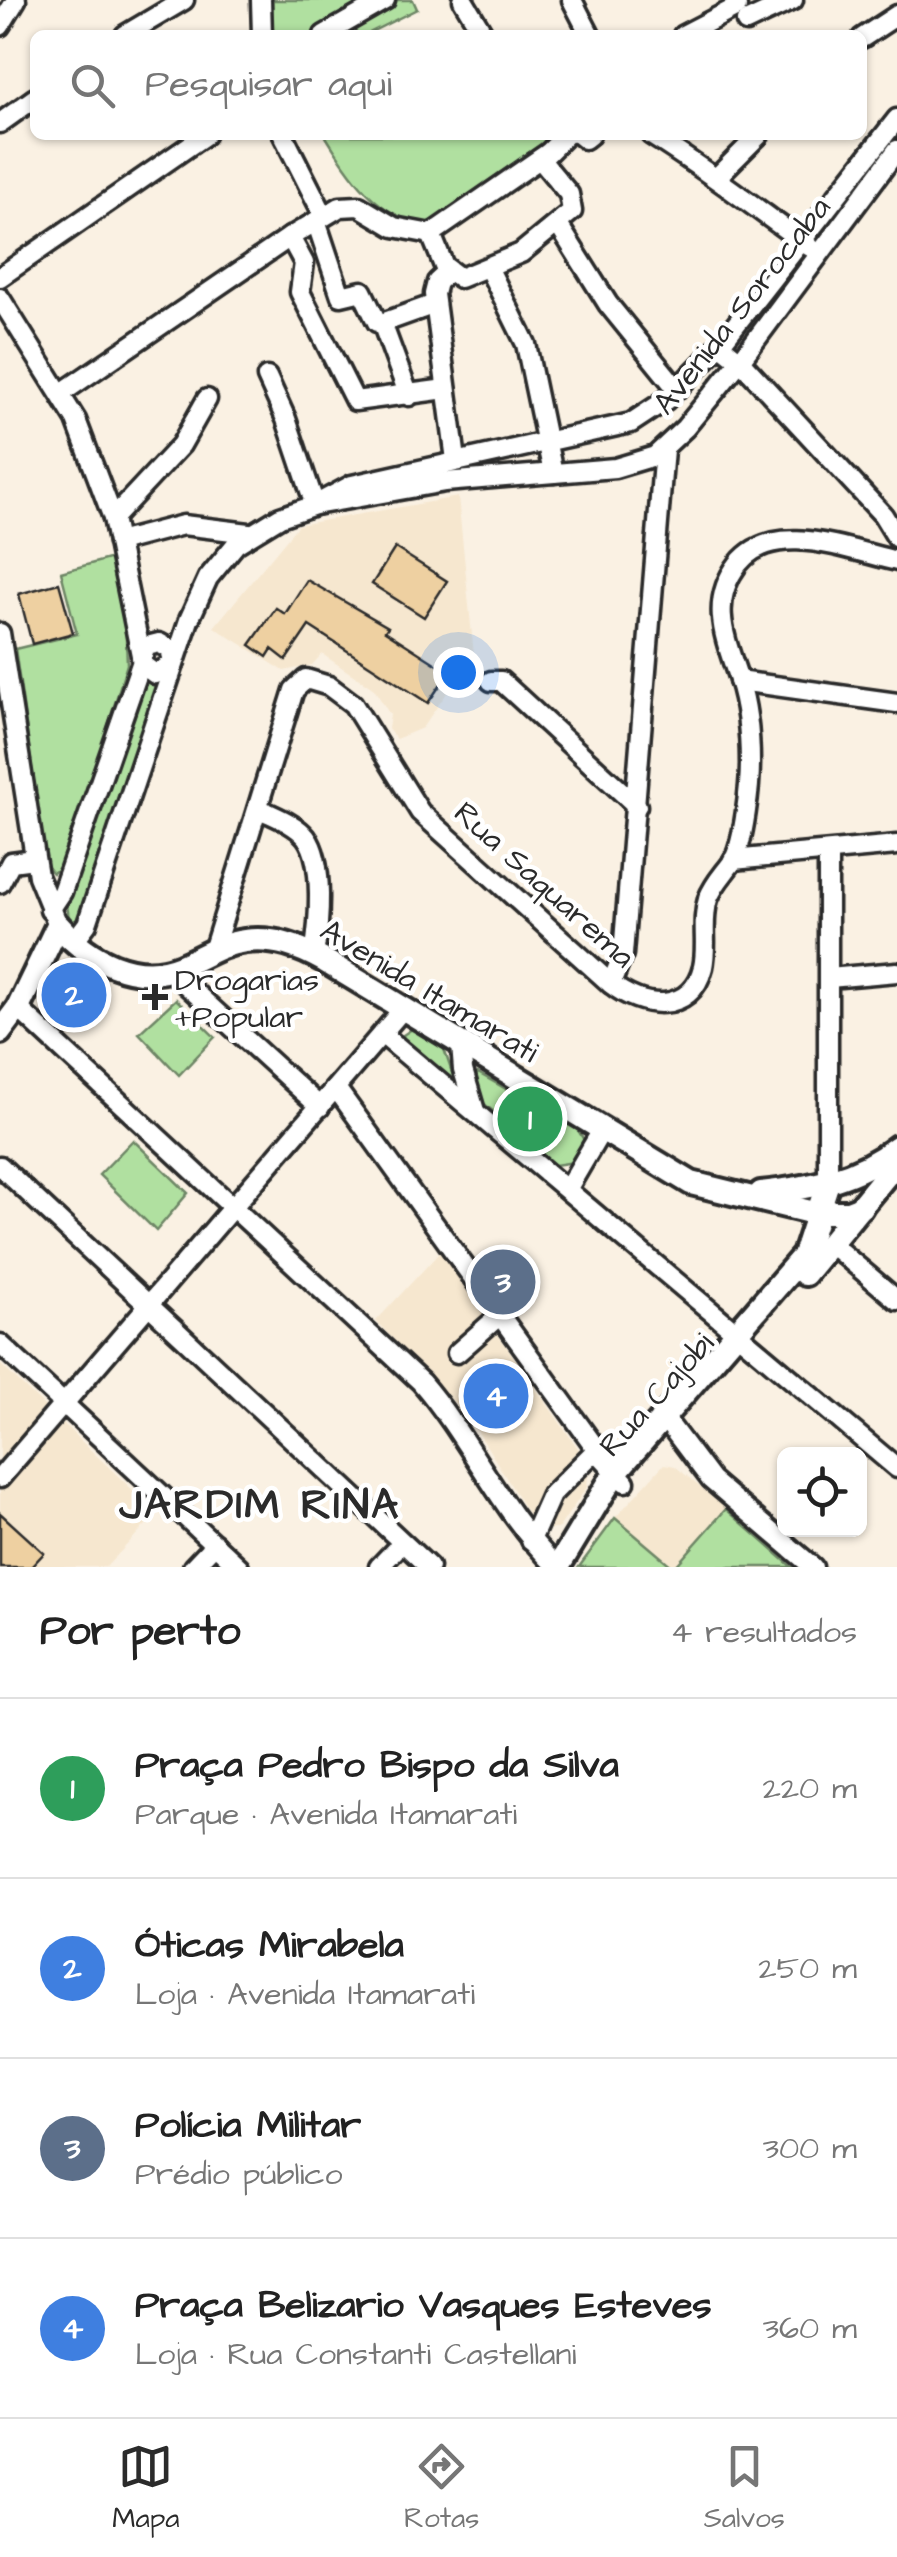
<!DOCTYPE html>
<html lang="pt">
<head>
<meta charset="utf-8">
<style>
  :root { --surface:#fff; --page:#f6f6f6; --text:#222; --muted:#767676; --line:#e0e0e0; --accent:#2b2b2b }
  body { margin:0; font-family:"Architects Daughter",sans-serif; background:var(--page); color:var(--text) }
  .controls { position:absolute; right:30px; bottom:30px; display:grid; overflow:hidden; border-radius:15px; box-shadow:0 2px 8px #0004 }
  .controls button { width:90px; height:90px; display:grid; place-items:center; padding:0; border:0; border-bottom:2px solid var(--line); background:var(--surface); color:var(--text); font:50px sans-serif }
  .you { position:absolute; left:458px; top:672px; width:35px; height:35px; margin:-25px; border:8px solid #fff; border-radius:50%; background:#1a73e8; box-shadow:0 0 0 15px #1a73e833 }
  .badge { display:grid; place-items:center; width:65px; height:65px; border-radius:50%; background:var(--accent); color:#fff; font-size:32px; font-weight:700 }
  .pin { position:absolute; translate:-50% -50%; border:5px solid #fff; box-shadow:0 2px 10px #0006 }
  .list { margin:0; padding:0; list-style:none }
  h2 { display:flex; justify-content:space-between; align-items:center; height:130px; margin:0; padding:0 40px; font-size:42px }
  h2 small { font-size:32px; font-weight:400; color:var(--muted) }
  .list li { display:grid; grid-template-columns:65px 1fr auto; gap:30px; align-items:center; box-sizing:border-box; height:180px; padding:0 40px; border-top:2px solid var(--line) }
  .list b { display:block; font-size:38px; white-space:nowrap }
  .list p { margin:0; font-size:32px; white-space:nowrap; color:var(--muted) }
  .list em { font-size:32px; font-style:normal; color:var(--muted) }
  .icon { flex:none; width:55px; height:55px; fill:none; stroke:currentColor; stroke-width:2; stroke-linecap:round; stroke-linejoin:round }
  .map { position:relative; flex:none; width:897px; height:1567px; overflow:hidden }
  .search { position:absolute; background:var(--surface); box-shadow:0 2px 8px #0004; left:30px; right:30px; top:30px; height:110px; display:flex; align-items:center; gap:25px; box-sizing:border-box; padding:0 35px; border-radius:15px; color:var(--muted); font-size:38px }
  .sheet { height:850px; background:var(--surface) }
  nav { display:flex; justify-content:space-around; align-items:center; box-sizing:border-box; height:140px; border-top:2px solid var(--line); background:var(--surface); font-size:28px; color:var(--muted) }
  nav a { display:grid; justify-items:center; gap:5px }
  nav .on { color:var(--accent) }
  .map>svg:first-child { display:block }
</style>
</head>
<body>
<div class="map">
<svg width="897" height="1567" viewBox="0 0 897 1567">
  <rect width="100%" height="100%" fill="#faf1e3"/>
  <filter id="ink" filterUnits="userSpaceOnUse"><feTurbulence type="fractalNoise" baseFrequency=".01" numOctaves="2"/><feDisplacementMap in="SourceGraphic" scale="20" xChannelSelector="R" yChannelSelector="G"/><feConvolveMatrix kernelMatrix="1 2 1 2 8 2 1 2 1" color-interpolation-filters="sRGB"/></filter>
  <g filter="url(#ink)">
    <!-- built -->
    <g fill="#f6e7cf">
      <polygon points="458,497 474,655 422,728 396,739 388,729 390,715 374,689 322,654 312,665 284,671 214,627 298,525"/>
      <polygon points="440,1252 589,1464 587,1487 558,1529 547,1529 531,1518 470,1419 376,1321"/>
      <polygon points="0,1364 157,1513 106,1567 0,1567"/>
      <polygon points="664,1464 675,1466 726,1509 675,1567 615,1518"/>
    </g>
    <!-- green -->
    <g fill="#b0e0a0" stroke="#6e8666" stroke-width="2.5">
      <polygon points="266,0 413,0 417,9 365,35 267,35"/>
      <path d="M325,135H543L545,141L427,224C377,218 350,175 325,135Z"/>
      <polygon points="112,558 125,614 127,664 66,862 53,873 46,865 15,649 77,634 61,572"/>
      <polygon points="143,674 160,680 80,919 73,921 69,919 67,905"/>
      <polygon points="176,999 215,1037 179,1075 139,1033"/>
      <polygon points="412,1029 444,1049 457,1087 404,1041 403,1035"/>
      <polygon points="478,1073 578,1130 584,1140 574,1162 555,1165 481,1101 473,1079"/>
      <polygon points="133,1140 188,1193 156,1231 99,1175"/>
      <polygon points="726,1509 792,1567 675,1567"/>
      <polygon points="615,1518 673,1567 579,1567"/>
    </g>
    <!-- building -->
    <g fill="#eed0a1" stroke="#2b2b2b" stroke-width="2.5">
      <polygon points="395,548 447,581 424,617 372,584"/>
      <polygon points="307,580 388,627 385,631 449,672 428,703 309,626 286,660 272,649 267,657 250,645 276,608 285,614"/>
      <polygon points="59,583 73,633 32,644 19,594"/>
      <polygon points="74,988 98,1001 66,1036 54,1025 52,1012"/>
      <polygon points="0,1513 44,1553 31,1567 0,1567"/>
    </g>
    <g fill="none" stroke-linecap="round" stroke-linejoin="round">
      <defs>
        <g id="minor">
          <polyline points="261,0 262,35"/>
          <polyline points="463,0 484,35"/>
          <polyline points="572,0 590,35"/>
          <polyline points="746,22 793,0"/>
          <polyline points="0,26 16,0"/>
          <polyline points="125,35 184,0"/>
          <polyline points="324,35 385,0"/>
          <polyline points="683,35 737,7"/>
          <polyline points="862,38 897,15"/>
          <polyline points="0,123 35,98"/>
          <polyline points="283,135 324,216"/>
          <polyline points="580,135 585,139 590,135"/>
          <path d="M651,135C707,170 757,209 810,247"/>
          <polyline points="718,176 759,135"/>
          <polyline points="316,221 341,296 362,291 377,322 382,323 409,396"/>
          <polyline points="559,226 608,304 677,389"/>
          <polyline points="431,234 444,266 460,278 521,253 572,211 569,194 540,159"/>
          <polyline points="290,237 304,263 300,292 355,401 446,389"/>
          <polyline points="489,269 526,344 553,473"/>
          <polyline points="449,271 437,282 434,294 456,460"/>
          <polyline points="0,277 205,135"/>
          <polyline points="0,298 76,420 113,518 143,665 155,674 172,664"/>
          <polyline points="382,323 435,304"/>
          <polyline points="720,345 740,361 883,515 897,538"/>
          <polyline points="267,377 286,419 315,505 352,485 631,423 666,400 720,345 897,119"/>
          <polyline points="63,392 290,237 340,207 359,206 394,227 431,234 548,153 566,135"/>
          <polyline points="113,518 181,445 207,399"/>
          <polyline points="118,542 183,525 249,533"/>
          <polyline points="0,633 38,876 58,925"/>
          <polyline points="141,658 147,646 159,643 170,649 173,661"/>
          <polyline points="491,681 501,681 637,806"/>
          <polyline points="739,681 897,703"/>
          <path d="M258,808C273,816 295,823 306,837C325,862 319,926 314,955"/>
          <polyline points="828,852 828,1182"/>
          <polyline points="733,860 897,845"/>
          <polyline points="0,883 11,862 34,859"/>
          <polyline points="50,910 62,892 142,661"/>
          <polyline points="74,941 87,924 189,620 208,578 236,544 280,517 315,505 445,482 615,468 655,456 685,428 740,361 897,150"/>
          <path d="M214,948L294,690L306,679L329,686L353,704L420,812L611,984C641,1008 691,1016 703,967C708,945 701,922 708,899C714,883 724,874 733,861C744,843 750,785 750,763C750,737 747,705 739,680C726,640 708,603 738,564C774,518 850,551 897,561"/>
          <polyline points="170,970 320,1107"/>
          <polyline points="829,978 897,972"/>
          <polyline points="611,984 623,954 664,449"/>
          <path d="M18,1008L421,1382C471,1440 502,1514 557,1567"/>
          <polyline points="382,1034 897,1468"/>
          <polyline points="461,1044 463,1070 475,1111"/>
          <polyline points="336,1088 603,1458 625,1482"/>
          <polyline points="0,1166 429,1567"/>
          <polyline points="568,1188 602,1130"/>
          <polyline points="831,1244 897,1300"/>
          <polyline points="0,1344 239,1567"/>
          <polyline points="457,1353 500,1315"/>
          <polyline points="663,1416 711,1480 813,1567"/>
          <polyline points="0,1478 403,1009"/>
          <polyline points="531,1540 551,1495 597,1449"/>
          <polyline points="193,1567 215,1544"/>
          <polyline points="379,1567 402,1543"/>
        </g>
        <g id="major">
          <path d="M0,1032L18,1008L58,925C88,959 135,985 181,966C203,957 220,944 245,941C274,937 300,947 325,961L691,1183L810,1212H848L861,1207"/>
          <path d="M761,1193C810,1188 857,1179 897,1147"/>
          <polyline points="805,1274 897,1162"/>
          <polyline points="558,1567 615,1473 804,1255 828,1182"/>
        </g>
      </defs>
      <!-- minor casing -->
      <use href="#minor" stroke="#2b2b2b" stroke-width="25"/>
      <!-- major casing -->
      <use href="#major" stroke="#2b2b2b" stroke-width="30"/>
      <!-- minor -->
      <use href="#minor" stroke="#fff" stroke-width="18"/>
      <!-- major -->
      <use href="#major" stroke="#fff" stroke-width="22"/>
    </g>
  </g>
  <!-- markers -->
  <path fill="#2b2b2b" stroke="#fff" stroke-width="4" d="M150 982h10v10h10v10h-10v10h-10v-10h-10v-10h10z"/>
  <g text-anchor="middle" stroke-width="9" stroke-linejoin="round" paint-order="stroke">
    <!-- street labels -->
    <g font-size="32" fill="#2b2b2b" stroke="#fff">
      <text transform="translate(741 305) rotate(-52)" y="11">Avenida Sorocaba</text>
      <text transform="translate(545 884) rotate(42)" y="11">Rua Saquarema</text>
      <text transform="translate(430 990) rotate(31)" y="11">Avenida Itamarati</text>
      <text transform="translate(656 1394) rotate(-48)" y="11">Rua Cajobi</text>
    </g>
    <!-- poi labels -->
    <g font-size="32" fill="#2b2b2b" stroke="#fff" text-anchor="start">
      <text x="175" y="990">Drogarias<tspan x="175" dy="37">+Popular</tspan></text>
    </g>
    <!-- district labels -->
    <g font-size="42" font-weight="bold" letter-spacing="2.5" fill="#2b2b2b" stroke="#fff">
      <text x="260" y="1518">JARDIM RINA</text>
    </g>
  </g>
</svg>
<div class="controls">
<button><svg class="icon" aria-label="locate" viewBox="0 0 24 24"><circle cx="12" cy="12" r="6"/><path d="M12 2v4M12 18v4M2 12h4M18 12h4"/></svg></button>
</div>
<div class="you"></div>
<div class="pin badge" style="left:530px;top:1119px;background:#2e9e5b">1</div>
<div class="pin badge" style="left:74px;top:995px;background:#3f7fe0">2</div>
<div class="pin badge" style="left:503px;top:1282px;background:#5c6f8a">3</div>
<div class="pin badge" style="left:496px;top:1396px;background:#3f7fe0">4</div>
<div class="search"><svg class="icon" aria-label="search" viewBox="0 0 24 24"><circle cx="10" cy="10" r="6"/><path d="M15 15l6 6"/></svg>Pesquisar aqui</div>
</div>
<section class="sheet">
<h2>Por perto<small>4 resultados</small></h2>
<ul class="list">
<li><span class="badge" style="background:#2e9e5b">1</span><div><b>Praça Pedro Bispo da Silva</b><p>Parque · Avenida Itamarati</p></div><em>220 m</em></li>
<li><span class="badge" style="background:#3f7fe0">2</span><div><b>Óticas Mirabela</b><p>Loja · Avenida Itamarati</p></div><em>250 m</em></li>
<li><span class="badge" style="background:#5c6f8a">3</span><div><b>Polícia Militar</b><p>Prédio público</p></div><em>300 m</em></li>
<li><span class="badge" style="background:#3f7fe0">4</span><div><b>Praça Belizario Vasques Esteves</b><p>Loja · Rua Constanti Castellani</p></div><em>360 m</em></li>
</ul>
</section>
<nav>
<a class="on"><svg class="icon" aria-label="map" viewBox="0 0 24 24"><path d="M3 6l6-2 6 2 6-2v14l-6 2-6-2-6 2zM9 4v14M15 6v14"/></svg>Mapa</a>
<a><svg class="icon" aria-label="directions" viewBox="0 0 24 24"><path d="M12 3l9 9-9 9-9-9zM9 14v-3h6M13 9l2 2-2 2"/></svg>Rotas</a>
<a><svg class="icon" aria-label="saved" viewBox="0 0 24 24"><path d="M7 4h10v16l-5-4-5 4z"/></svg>Salvos</a>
</nav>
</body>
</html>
